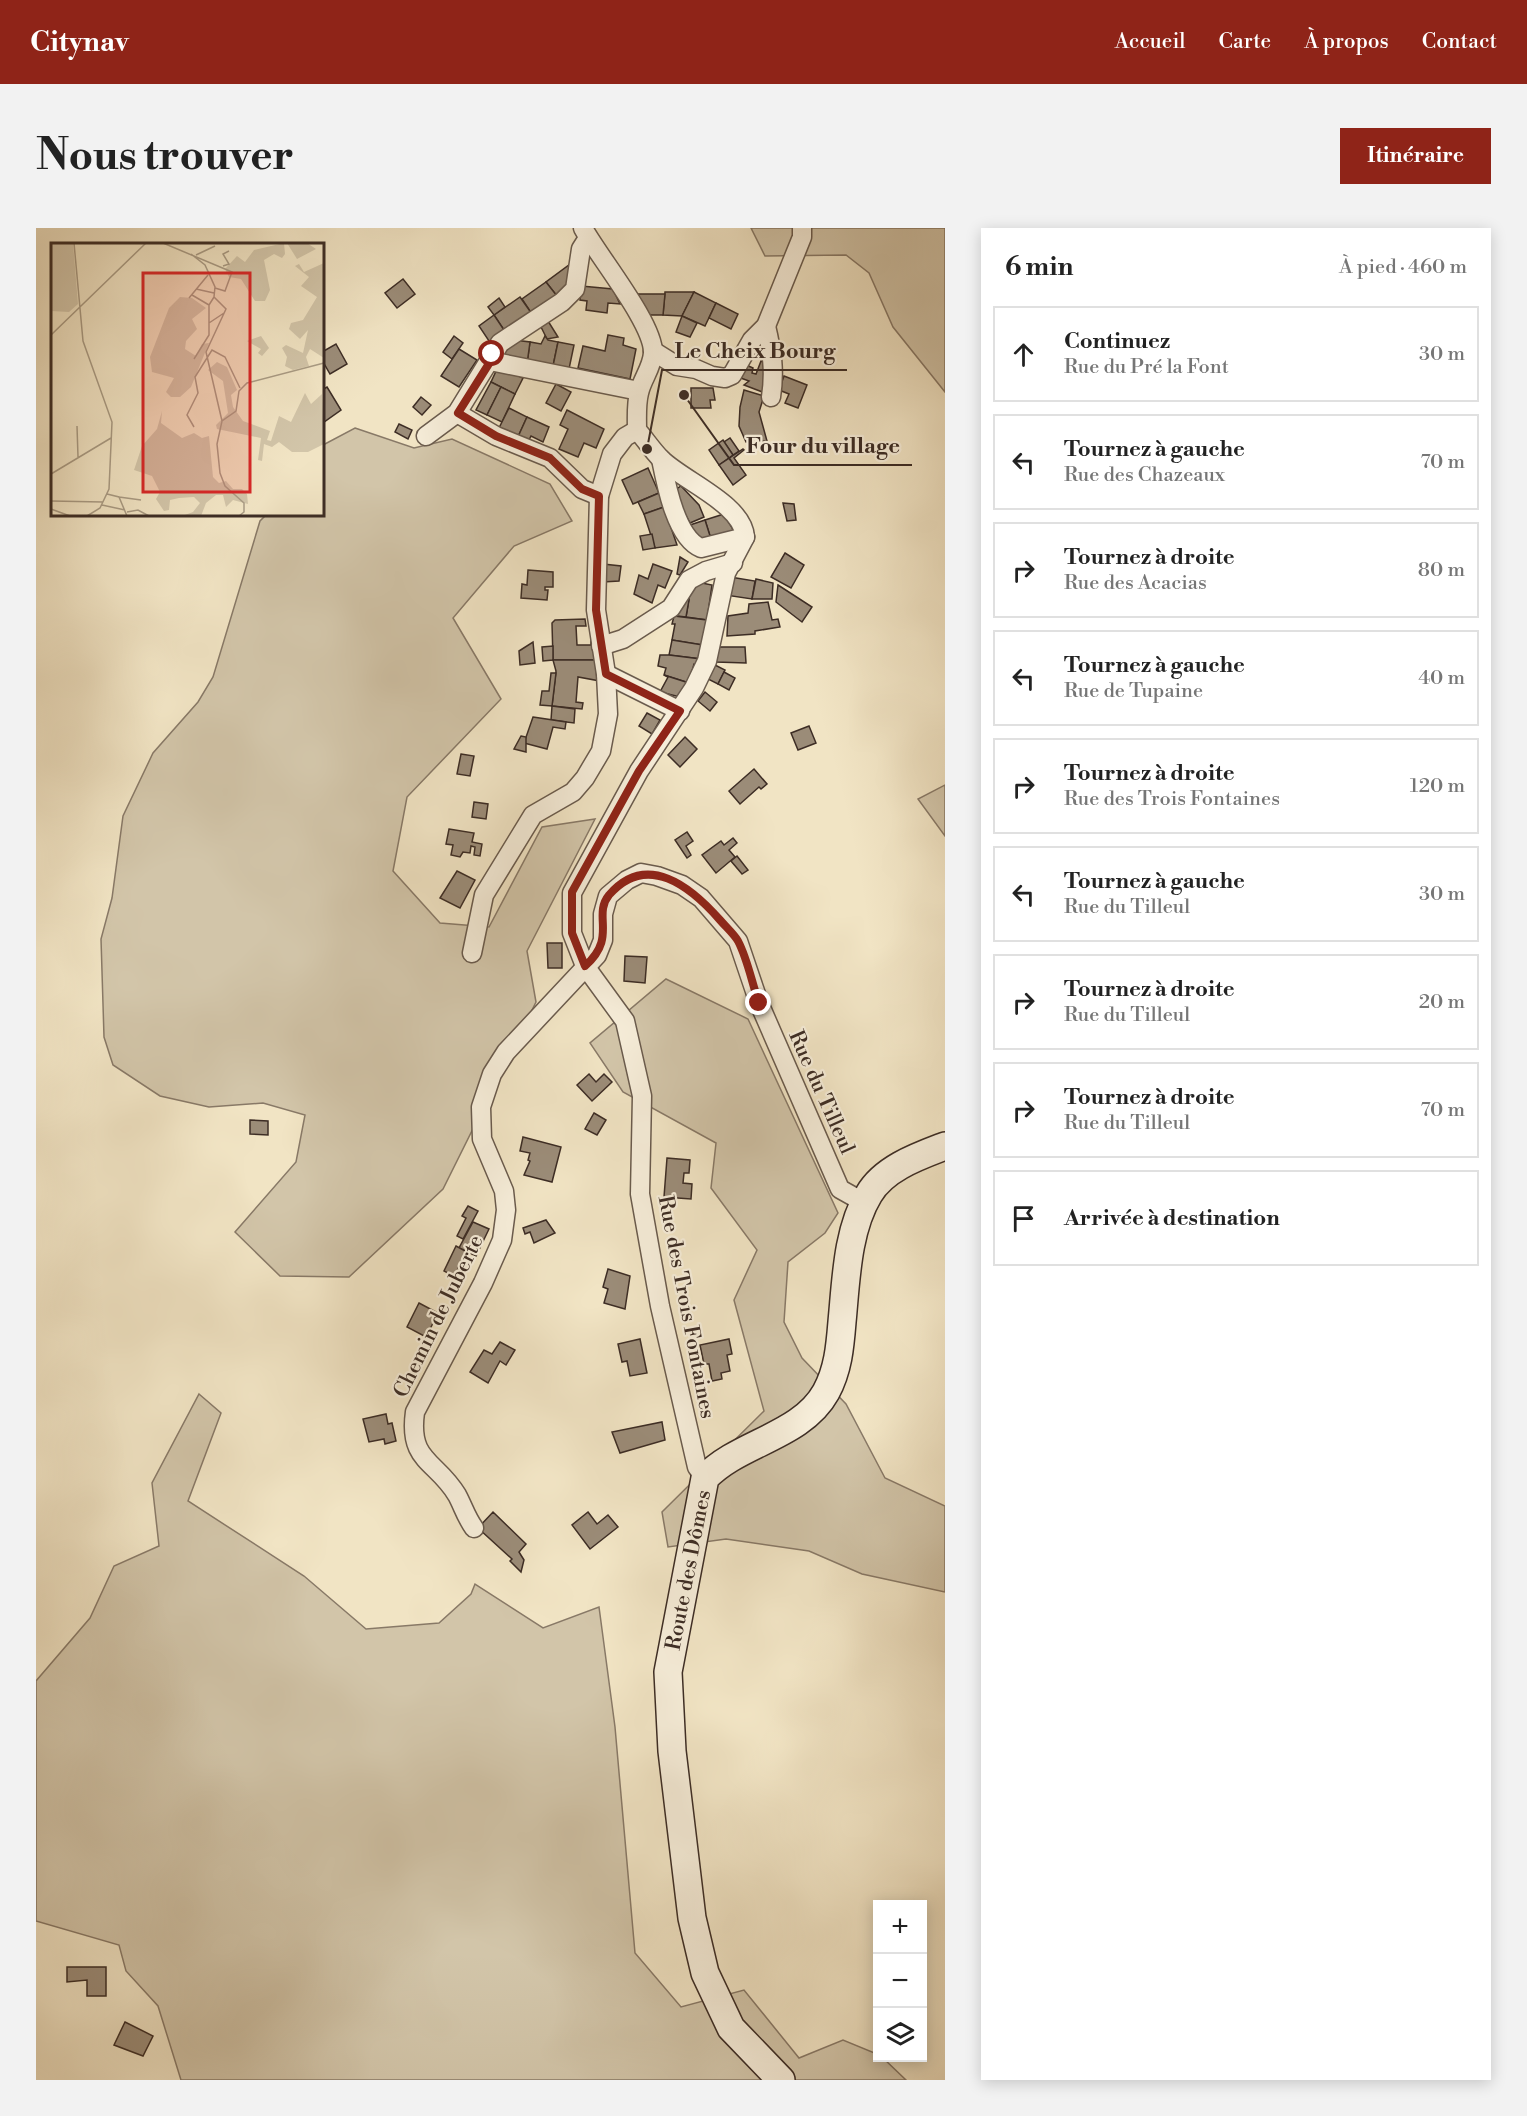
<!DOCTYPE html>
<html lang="fr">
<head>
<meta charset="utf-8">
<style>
  :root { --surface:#fff; --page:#f2f2f2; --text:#222; --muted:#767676; --line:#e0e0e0; --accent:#8f2418 }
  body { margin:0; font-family:"Libre Bodoni",serif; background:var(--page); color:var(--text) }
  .controls { position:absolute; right:18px; bottom:18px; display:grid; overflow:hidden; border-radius:0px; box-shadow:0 3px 15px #0003 }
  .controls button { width:54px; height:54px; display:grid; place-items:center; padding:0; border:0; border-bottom:2px solid var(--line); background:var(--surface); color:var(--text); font:30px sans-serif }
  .stop { position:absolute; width:18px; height:18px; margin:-14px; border:4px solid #8f2418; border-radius:50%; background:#fff }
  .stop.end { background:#8f2418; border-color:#fff; box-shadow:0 2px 6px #0008 }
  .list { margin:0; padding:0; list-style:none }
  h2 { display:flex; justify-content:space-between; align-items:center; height:78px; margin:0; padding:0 24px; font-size:26px }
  h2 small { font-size:20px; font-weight:400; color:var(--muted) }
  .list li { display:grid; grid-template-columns:39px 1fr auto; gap:18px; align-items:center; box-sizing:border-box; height:96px; margin:0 12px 12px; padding:0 12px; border:2px solid var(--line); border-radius:0px }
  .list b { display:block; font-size:22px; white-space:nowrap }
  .list p { margin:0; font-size:20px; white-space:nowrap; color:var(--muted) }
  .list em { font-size:20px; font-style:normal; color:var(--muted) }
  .icon { flex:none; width:33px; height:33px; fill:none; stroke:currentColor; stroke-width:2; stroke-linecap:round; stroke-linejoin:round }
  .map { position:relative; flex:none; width:909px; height:1852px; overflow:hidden; border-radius:0px }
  header { display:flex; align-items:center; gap:36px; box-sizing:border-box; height:84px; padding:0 30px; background:var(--accent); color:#fff }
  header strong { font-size:28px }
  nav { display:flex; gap:33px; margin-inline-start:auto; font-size:21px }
  .intro { display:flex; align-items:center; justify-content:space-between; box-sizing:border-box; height:144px; padding:0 36px }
  h1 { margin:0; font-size:42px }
  .button { padding:15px 27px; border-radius:0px; background:var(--accent); color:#fff; font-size:21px; font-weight:700 }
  main { display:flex; gap:36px; padding:0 36px }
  aside { flex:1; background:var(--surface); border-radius:0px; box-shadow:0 3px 15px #0003 }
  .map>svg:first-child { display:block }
</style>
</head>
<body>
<header>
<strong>Citynav</strong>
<nav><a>Accueil</a><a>Carte</a><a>À propos</a><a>Contact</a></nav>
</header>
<div class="intro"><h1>Nous trouver</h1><a class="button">Itinéraire</a></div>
<main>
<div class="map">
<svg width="909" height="1852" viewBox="0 0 909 1852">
  <rect width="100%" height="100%" fill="#f1e4c4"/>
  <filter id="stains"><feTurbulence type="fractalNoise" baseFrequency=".00333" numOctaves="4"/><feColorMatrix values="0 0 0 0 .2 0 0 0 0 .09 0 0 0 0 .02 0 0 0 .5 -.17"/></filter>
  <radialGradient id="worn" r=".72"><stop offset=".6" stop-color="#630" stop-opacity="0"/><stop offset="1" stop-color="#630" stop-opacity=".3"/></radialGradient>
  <!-- green -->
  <g fill="#d2c5a9" stroke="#887967" stroke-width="1.5">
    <polygon points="715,0 909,0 909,164 857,99 833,45 810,27 729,28"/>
    <polygon points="319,200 378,220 416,211 514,256 536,293 478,318 417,390 465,471 371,569 357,643 404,695 453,699 506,599 559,591 491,723 500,774 407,961 313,1049 244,1048 199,1004 260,934 269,887 227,875 173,879 124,868 77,837 68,809 65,711 76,670 87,588 117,525 162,474 177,449 224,293 230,287 286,286 287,217"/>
    <polygon points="909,557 909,608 882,571"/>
    <polygon points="630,751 712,791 802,985 789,1005 752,1034 748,1094 766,1130 810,1176 849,1250 909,1278 909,1364 826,1346 773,1323 690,1311 632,1319 626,1284 728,1183 698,1072 721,1022 675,960 680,915 587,864 554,815"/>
    <polygon points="163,1166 185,1185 152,1273 268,1348 330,1401 403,1395 435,1366 439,1356 507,1400 563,1379 579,1499 599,1725 645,1779 708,1762 763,1830 807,1812 841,1826 842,1830 847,1830 870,1852 145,1852 122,1778 90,1743 83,1717 0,1693 0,1453 54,1390 78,1338 123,1318 116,1255"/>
  </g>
  <!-- building -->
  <g fill="#9b8c78" stroke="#3d2d25" stroke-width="1.5">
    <polygon points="537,34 533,57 521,68 510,54"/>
    <polygon points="367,51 379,66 361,80 349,65"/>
    <polygon points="510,54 521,68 496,86 486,71"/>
    <polygon points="545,58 577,61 584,76 572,75 571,85 550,82 551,73 544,72"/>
    <polygon points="629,64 658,64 646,88 627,87"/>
    <polygon points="658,64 680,75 669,98 646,88"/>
    <polygon points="601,66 629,66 627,87 606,87"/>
    <polygon points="484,69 496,86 470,105 458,87"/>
    <polygon points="463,70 469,79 458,87 452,79"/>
    <polygon points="680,75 702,86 695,101 673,90"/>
    <polygon points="458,87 470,105 455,116 443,98"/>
    <polygon points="646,88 661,95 654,109 640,104"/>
    <polygon points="512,93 522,109 511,111 505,99"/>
    <polygon points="572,107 588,110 587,117 600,121 594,151 542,140 547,118 569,123"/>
    <polygon points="418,108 427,115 416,131 407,124"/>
    <polygon points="509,108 512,112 522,114 517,138 491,136 494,114 505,116"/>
    <polygon points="478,112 494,114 491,136 463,132"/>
    <polygon points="522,114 538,117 533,141 517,138"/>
    <polygon points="300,116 311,136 294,146 286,132 286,124"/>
    <polygon points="423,121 441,132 423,159 405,148"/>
    <polygon points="725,133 733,136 729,165 708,157 713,153 702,149 708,136 717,140 716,145 720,146"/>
    <polygon points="462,139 487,150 479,166 455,154"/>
    <polygon points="748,148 771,157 762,180 749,175 753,166 743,162"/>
    <polygon points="455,154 465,159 451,187 440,182"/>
    <polygon points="520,156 535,164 525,183 510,175"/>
    <polygon points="291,159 305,182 288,194 286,162"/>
    <polygon points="465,159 479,166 466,194 451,187"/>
    <polygon points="655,160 677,160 679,172 674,172 675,180 655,180"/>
    <polygon points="708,162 728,168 723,184 731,213 710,214 703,198 704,179"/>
    <polygon points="385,169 395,177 386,187 377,179"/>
    <polygon points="473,180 491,189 481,211 462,202"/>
    <polygon points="531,182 568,201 560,220 548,215 542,229 523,221 532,201 524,197"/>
    <polygon points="491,189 513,199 507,214 495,208 491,216 481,211"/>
    <polygon points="363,196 376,202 372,211 359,204"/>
    <polygon points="694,210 703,223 697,227 688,214"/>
    <polygon points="687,212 697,227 683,237 673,222"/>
    <polygon points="707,221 708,222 698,230 710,247 697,257 683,237"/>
    <polygon points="612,240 623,265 597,276 586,252"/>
    <polygon points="645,258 663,277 668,289 654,295 636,264"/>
    <polygon points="623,265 628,279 608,286 602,274"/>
    <polygon points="747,275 758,276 760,292 751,293"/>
    <polygon points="628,279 641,317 619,320 608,286"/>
    <polygon points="688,286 698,303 675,311 669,292"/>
    <polygon points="669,292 675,311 660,316 654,297"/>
    <polygon points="616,306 619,320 607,322 604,308"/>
    <polygon points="749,325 768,337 755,360 735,349"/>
    <polygon points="644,329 652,334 644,347 641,346"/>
    <polygon points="567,336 585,338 583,353 567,354"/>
    <polygon points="617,336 636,343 629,360 622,357 616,375 598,366 603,347 612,351"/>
    <polygon points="492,342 517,344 517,359 509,359 509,362 512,362 511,372 485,370 486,356 491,357"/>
    <polygon points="694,349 719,353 716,371 689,367"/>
    <polygon points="720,351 737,355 736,371 716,371"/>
    <polygon points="656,353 676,357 671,392 650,389"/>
    <polygon points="742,357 776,379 766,394 740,374"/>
    <polygon points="644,371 653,372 650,389 641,388"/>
    <polygon points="732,374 736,392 742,391 744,399 719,403 719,406 691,408 692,388 712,385 713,376"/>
    <polygon points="638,388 671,392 667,417 636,412 639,396 636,396"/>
    <polygon points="549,391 550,398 540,398 541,417 555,417 555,413 558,413 561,432 517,432 516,395 519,392"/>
    <polygon points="636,412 667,417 665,431 633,427"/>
    <polygon points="497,414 499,435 484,437 483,423"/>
    <polygon points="517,418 517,432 507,433 506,419"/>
    <polygon points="683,419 709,419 710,435 680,434"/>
    <polygon points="624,427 633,427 665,431 663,437 658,436 653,455 628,447 630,440 622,438"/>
    <polygon points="517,432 561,432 564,453 542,449 540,474 547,475 546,481 516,478 520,443"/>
    <polygon points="677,436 689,442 682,456 670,450"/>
    <polygon points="688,444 699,450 693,462 682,456"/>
    <polygon points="515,445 520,445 516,478 504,477 506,463 513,463"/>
    <polygon points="628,447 653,455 644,469 624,464 632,449"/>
    <polygon points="669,464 681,474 674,483 662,473"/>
    <polygon points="516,478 539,481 538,495 515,492"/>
    <polygon points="611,485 624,492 616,506 603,498"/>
    <polygon points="497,489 530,494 529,501 517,499 511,521 488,515"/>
    <polygon points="773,498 780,515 762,522 755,505"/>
    <polygon points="485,508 490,509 490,524 478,521"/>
    <polygon points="649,509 661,521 644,539 632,527"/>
    <polygon points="425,526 438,528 434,548 421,546"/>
    <polygon points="718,541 731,556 725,561 723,559 704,576 693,563"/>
    <polygon points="438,574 452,576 450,591 436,589"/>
    <polygon points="413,601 438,605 436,614 446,616 444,628 438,627 439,619 435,618 434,625 427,624 424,629 415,627 417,617 410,616"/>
    <polygon points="651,604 657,613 650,618 655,627 651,630 639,612"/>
    <polygon points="697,610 701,615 693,622 699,629 680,645 666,627 685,613 688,617"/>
    <polygon points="701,628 712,642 706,646 695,633"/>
    <polygon points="421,643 439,652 424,680 404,670"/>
    <polygon points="511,715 526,715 526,740 512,740"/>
    <polygon points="589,728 611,729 609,755 588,753"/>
    <polygon points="553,846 560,854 568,846 576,854 556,873 541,857"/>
    <polygon points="558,885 570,892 561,907 549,901"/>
    <polygon points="214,892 232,893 232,907 214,906"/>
    <polygon points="487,909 525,919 516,954 488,947 494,933 492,932 494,925 484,923"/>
    <polygon points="631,930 654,932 653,945 648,945 647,955 656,956 655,971 628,969"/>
    <polygon points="432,978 442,983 427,1011 421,1008 430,990 426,988"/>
    <polygon points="510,992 519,1005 498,1015 494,1004 489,1006 487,1000"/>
    <polygon points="437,994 453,1001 440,1028 423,1020"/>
    <polygon points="420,1018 431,1024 422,1040 425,1042 421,1050 408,1043"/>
    <polygon points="572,1041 594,1048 589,1081 568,1075 572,1061 567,1059"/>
    <polygon points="383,1075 402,1085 390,1109 371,1099"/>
    <polygon points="604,1111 611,1145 594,1148 591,1133 586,1134 582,1116"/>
    <polygon points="693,1111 696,1126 691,1127 694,1143 685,1145 686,1151 676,1153 673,1136 668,1136 664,1117"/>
    <polygon points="464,1114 479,1122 470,1137 464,1133 452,1155 434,1144 448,1122 456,1126"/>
    <polygon points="350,1186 352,1196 356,1195 360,1213 349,1216 348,1211 333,1214 327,1191"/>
    <polygon points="626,1194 629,1212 584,1225 576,1204"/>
    <polygon points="457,1284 490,1316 483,1324 488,1332 485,1344 474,1333 476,1331 442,1300"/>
    <polygon points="552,1284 561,1296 572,1287 582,1299 554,1321 536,1297"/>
    <polygon points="31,1739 70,1739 70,1768 51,1768 51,1752 31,1754"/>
    <polygon points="89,1794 117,1808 107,1828 78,1817"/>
  </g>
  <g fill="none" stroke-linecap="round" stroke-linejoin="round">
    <defs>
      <g id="street">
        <path d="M547,0C562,28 618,96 617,125C616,140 606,151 603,165C600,177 601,190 601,202C609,211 616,222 625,231C647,253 707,276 709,309L690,345L671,433L658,460L603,543L536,665V705L549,738L589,793L606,868L604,966L624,1078L661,1239L669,1250"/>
        <path d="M730,98C736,123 739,143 735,169"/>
        <polyline points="617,123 641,138 660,141 676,148 689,150 696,147 716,112 730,98 766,9 766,0"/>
        <polyline points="454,133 603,163"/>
        <polyline points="421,185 460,208 514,230 546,261 563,268"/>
        <polyline points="390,208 421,185 464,115 526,74 539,61 545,21 552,10"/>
        <path d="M625,231C630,256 640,310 665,320L709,309"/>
        <polyline points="565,418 587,411 635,380 653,352 670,343 697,335"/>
        <polyline points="570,446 644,483"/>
        <polyline points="436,725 448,667 497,587 537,564 549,550 565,523 572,486 570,446 560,382 563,268 576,226 589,209 601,202"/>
        <path d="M438,1300C430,1289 427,1278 421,1267C400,1232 372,1234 379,1184L447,1055L466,1012L470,982L468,963L446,911L445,879L456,846L470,824L561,727L567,712V686L572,668L591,652L605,645L621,648L646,657L665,670L702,713L723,775L804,961L829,975"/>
      </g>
      <path id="secondary" d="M745,1852L695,1800L669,1745L656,1690L636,1523L632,1444L669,1250C703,1214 765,1209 790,1164C802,1142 804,1119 806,1094C810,1053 811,1002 833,966C848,940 883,928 909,918"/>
    </defs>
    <!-- street casing -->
    <use href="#street" stroke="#6a5b4d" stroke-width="21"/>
    <!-- secondary casing -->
    <use href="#secondary" stroke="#3d2d25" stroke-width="30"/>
    <!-- street -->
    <use href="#street" stroke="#f6edd9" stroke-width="18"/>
    <!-- secondary -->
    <use href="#secondary" stroke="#f6edd9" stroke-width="27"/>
  </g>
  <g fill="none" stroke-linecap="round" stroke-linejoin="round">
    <!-- route -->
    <path stroke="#8f2418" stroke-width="8" d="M456,126L454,134L422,185L460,208L514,230L546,261L563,268L560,382L570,446L644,483L603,543L536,664V705L549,738C582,709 556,688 573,667C611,623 655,659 684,692C690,699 698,706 702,713C712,732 716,756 723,775"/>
  </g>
  <g text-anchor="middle" stroke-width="4.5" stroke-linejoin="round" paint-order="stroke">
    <!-- street labels -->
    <g font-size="21" fill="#3d2d25" stroke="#f6edd9">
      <text transform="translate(786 864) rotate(66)" y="7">Rue du Tilleul</text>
      <text transform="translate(651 1079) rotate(79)" y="7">Rue des Trois Fontaines</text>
      <text transform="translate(402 1088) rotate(-64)" y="7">Chemin de Juberte</text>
      <text transform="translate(652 1342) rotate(-79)" y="7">Route des Dômes</text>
    </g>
  </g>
  <!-- overview -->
  <g transform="translate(15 15)">
    <rect width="273" height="273" fill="#f1e4c4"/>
    <path d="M0,0H22L27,61L18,69L0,68ZM233,0L234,11L231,15L223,11L213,17L219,47L214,58H204L190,36L178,34L174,26L186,13L194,19L203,7ZM236,0H256L265,6L246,16ZM273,20V115L259,106L255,114L258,123L242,127L234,123L236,114L231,105L235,102L252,110L257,87L249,96L238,86L240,80L252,77L266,54L250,43L258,34L244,23L248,21L253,29ZM129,54L141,55L155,65L141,76L146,86L135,98L134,106L145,113L151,101L158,100L140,144L129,154H120L115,149L123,135L101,129L99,114L118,65ZM210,93L218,105L211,113L207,110L210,106L196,98ZM166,119L176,124L186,147L180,152L182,164L192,178L219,188L216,197L220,198L228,173L240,179L254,150L260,161L271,151L273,201L257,209H241L228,199L221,204L213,201L211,218L207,217L210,195L166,186L165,182L177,170L172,138L157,127ZM111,168L110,180L131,195L143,190L151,195L158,193L162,234L168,240L175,238L182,246H191L196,251L197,261L182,257L175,264L172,252H165L155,260L150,273H131L142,269L149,260L143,254L128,255L119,257L118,267L113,268L105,256L109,249L101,233L83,227L91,203L106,186Z" fill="#d2c5a9"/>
    <path fill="none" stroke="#a99b84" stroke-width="1.5" d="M23,0L32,98L61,179L58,246L49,265L36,273M112,0L181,29L174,48L164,45M140,11L154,22L164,44L163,54L175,66L155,109L171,178M145,12L164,3M172,23L178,21L172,11L178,8M145,46L163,50M141,52L158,62M138,55L157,32M158,80L173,70M0,92L95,0M143,116L158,92V62L163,54M26,183L27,214M143,184L136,172L147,150L144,134L161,107L174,114L189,145M0,231L60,195M56,251L68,254L76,273M68,254L90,257M0,258L52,259M51,262L74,267M0,266L19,273M76,269L87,267L98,273M188,273L193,269V260L174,243L169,230L166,201L171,178L185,168L188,148L196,140L273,120"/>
    <path fill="#d62828" fill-opacity="0.15" stroke="#d62828" stroke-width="3" d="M92,30H199V249H92Z"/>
    <rect width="273" height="273" fill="none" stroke="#3d2d25" stroke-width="3"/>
  </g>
  <!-- callouts -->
  <path fill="none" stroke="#3d2d25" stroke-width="2" d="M611 221L626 142H811M648 167L698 237H876"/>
  <g fill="#3d2d25" stroke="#f6edd9" stroke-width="2">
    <circle cx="611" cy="221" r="6"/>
    <circle cx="648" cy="167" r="6"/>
  </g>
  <g font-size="22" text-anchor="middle" font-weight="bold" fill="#3d2d25" stroke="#f6edd9" stroke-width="4.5" stroke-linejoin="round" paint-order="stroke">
    <text x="719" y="130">Le Cheix Bourg</text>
    <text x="787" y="225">Four du village</text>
  </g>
  <rect width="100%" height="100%" filter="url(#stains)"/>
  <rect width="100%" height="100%" fill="url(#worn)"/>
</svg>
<div class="controls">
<button>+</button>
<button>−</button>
<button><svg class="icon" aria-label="layers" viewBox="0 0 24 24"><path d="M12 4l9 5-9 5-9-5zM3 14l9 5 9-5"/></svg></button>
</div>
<div class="stop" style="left:456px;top:126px"></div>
<div class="stop end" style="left:723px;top:775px"></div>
</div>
<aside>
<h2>6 min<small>À pied · 460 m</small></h2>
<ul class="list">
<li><svg class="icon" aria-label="ahead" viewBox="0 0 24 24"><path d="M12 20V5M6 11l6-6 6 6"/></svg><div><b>Continuez</b><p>Rue du Pré la Font</p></div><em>30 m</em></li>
<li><svg class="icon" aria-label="left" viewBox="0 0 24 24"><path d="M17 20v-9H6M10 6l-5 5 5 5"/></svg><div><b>Tournez à gauche</b><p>Rue des Chazeaux</p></div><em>70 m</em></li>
<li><svg class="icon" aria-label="right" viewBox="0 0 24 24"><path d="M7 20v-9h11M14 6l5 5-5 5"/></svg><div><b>Tournez à droite</b><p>Rue des Acacias</p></div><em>80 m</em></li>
<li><svg class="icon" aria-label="left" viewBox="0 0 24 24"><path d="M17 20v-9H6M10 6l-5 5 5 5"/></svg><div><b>Tournez à gauche</b><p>Rue de Tupaine</p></div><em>40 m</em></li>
<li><svg class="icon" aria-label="right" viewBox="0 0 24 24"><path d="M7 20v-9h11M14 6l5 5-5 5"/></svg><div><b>Tournez à droite</b><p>Rue des Trois Fontaines</p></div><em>120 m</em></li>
<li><svg class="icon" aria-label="left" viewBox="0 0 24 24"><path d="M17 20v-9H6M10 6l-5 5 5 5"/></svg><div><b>Tournez à gauche</b><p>Rue du Tilleul</p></div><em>30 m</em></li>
<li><svg class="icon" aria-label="right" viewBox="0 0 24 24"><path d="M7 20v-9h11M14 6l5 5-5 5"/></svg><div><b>Tournez à droite</b><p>Rue du Tilleul</p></div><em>20 m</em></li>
<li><svg class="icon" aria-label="right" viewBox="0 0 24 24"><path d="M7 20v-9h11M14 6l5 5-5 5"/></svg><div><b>Tournez à droite</b><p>Rue du Tilleul</p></div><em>70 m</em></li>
<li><svg class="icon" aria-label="arrive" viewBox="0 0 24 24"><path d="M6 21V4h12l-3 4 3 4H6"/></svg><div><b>Arrivée à destination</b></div></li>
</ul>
</aside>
</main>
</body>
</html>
